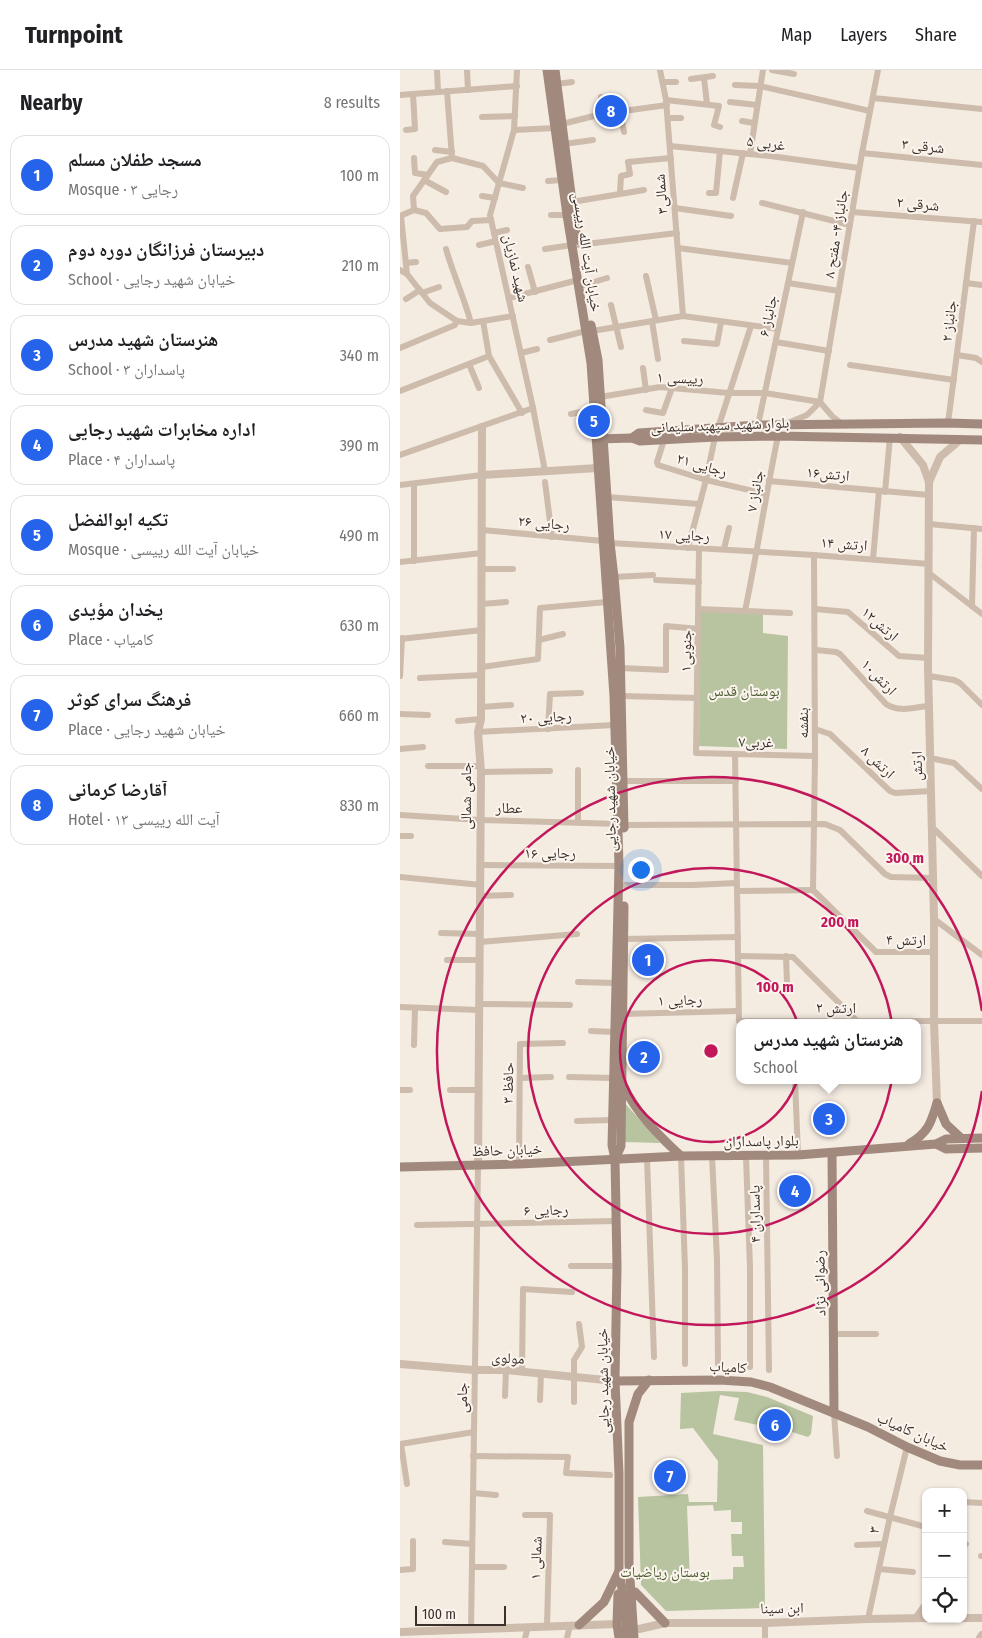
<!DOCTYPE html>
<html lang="en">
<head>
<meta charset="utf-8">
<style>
  :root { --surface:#fff; --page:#f2f2f2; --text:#202124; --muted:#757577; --line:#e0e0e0; --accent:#2563eb }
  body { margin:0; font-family:"Fira Sans Condensed","Noto Naskh Arabic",sans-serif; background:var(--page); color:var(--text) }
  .controls { position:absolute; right:15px; bottom:15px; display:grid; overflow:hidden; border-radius:10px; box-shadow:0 1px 4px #0004 }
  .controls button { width:45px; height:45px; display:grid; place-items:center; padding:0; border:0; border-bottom:1px solid var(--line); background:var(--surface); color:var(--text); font:25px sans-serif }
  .scale { position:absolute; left:15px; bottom:12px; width:91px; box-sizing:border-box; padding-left:5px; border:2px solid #3b302b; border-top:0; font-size:14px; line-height:18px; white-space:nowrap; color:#3b302b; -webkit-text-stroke:4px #fbf5ee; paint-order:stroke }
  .you { position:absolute; left:240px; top:799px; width:18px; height:18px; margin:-12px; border:4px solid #fff; border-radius:50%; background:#1a73e8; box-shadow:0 0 0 8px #1a73e833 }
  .badge { display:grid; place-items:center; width:32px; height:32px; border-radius:50%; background:var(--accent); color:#fff; font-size:16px; font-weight:700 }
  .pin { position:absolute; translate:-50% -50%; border:2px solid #fff; box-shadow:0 1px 5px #0006 }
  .popup { position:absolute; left:336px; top:949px; width:185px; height:65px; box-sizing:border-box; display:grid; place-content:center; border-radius:10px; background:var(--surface); filter:drop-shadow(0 1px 4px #0005); font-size:16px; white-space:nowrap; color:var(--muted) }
  .popup b { font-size:19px; color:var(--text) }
  .popup::after { content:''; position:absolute; left:50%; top:100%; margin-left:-10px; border:10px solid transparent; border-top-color:var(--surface) }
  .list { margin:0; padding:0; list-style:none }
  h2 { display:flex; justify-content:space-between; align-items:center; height:65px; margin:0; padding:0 20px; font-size:21px }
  h2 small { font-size:16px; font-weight:400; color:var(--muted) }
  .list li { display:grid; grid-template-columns:32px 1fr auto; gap:15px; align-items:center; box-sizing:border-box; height:80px; margin:0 10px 10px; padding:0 10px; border:1px solid var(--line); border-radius:15px }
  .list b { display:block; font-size:19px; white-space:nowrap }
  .list p { margin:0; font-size:16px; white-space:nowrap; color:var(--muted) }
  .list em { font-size:16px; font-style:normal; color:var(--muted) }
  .icon { flex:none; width:28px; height:28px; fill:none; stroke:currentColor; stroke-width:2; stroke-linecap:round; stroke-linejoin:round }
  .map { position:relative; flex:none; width:582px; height:1568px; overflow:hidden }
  header { display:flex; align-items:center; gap:30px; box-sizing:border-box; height:70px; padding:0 25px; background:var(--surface); border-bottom:1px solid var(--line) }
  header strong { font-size:24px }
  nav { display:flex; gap:28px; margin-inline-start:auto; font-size:18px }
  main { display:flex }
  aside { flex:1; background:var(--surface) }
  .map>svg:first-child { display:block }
</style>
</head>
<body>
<header>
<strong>Turnpoint</strong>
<nav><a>Map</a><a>Layers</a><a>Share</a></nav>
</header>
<main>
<aside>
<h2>Nearby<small>8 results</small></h2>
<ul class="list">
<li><span class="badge">1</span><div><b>مسجد طفلان مسلم</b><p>Mosque · رجایی ۳</p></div><em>100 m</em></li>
<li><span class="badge">2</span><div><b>دبیرستان فرزانگان دوره دوم</b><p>School · خیابان شهید رجایی</p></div><em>210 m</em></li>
<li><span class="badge">3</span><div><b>هنرستان شهید مدرس</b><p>School · پاسداران ۳</p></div><em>340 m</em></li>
<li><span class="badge">4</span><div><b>اداره مخابرات شهید رجایی</b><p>Place · پاسداران ۴</p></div><em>390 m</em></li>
<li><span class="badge">5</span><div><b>تکیه ابوالفضل</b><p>Mosque · خیابان آیت الله رییسی</p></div><em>490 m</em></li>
<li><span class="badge">6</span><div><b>یخدان مؤیدی</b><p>Place · کامیاب</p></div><em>630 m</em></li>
<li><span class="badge">7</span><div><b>فرهنگ سرای کوثر</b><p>Place · خیابان شهید رجایی</p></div><em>660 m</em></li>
<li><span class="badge">8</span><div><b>آقارضا کرمانی</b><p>Hotel · آیت الله رییسی ۱۳</p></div><em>830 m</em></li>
</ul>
</aside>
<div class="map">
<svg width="582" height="1568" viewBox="0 0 582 1568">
  <rect width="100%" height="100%" fill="#f4ebe1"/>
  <!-- green -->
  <g fill="#b8c4a0" fill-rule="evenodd">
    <polygon points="300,539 363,544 363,563 388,566 387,679 299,676"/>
    <polygon points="224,1032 260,1073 224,1072"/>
    <path d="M319,1321L347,1322L367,1327L413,1346L411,1364L408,1367L392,1362C396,1344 381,1334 365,1343L358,1355L334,1350L339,1328L320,1325L313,1364L363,1375L365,1538L266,1541L241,1515L238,1427L288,1424L289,1432H317L318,1391L293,1358L280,1359L281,1323ZM313,1435L314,1441L331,1440V1452H342V1464H331L332,1486H343L344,1497H333V1509L290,1511L287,1436Z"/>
  </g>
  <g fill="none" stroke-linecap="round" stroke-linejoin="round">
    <!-- minor -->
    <g stroke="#cdbbac" stroke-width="6">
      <polyline points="37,0 38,22"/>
      <polyline points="67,0 68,20"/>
      <polyline points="117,0 114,60 90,145 133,338 145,401"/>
      <polyline points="260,0 266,30 283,246"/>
      <polyline points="372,0 394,4"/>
      <polyline points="304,8 307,34"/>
      <polyline points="291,9 313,6"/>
      <polyline points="263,12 276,12"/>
      <polyline points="157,14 172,12"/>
      <polyline points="335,15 360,16 470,41"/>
      <polyline points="47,21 52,88"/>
      <polyline points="0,25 117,16"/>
      <polyline points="201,27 202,44"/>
      <polyline points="473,28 582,39"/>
      <polyline points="266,30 319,36 314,55 320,57"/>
      <polyline points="330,32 357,35"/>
      <polyline points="220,41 224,62"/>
      <polyline points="82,47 115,46"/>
      <polyline points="268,48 281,48"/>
      <polyline points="342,51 354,53"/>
      <polyline points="162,54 202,44 267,35"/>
      <polyline points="6,60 15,59 13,24"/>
      <polyline points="114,60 155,58"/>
      <polyline points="164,74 193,70"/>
      <polyline points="270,76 370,86 459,98"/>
      <polyline points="35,80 52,82"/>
      <polyline points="462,83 582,95"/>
      <polyline points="350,84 363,0"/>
      <polyline points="14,88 15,103 28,105"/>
      <polyline points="24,110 46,122"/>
      <polyline points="148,111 162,110"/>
      <polyline points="220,123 221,106 230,104 228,92 271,88"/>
      <polyline points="309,123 316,123 320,81"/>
      <polyline points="82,126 95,128"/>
      <polyline points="333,128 343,83"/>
      <polyline points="172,132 244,120"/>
      <polyline points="362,133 450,155"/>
      <polyline points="275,138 331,146"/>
      <polyline points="14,140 26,143 40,159 67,157 72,151 91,150"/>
      <polyline points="452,142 582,152"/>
      <polyline points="151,145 167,145"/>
      <polyline points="0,146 14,140 13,126 37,92 52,88 83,96 99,113 123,118"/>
      <polyline points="1,146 7,204"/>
      <polyline points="94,163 107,160"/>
      <polyline points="79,175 96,171"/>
      <polyline points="178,175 277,163"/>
      <polyline points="278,178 392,193"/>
      <path d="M46,179C53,204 64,227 71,253"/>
      <polyline points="145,179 172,175"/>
      <polyline points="6,193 16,192"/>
      <polyline points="128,197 135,222"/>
      <polyline points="0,200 7,204 30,233 57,251 71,253 113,246"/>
      <polyline points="246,206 256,250"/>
      <polyline points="388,213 439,221"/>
      <polyline points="566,213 582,215"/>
      <polyline points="184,215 207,208"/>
      <polyline points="22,223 39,217"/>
      <polyline points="109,228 178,210"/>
      <polyline points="6,229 20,220"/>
      <polyline points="211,235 221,277"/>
      <polyline points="83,251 89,286 122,343"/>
      <polyline points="252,251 258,289"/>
      <polyline points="192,261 283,246 378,259"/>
      <polyline points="150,270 186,261"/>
      <polyline points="284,271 317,274 321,252"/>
      <polyline points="376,272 429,281"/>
      <polyline points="0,278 55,255 57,251"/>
      <polyline points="121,283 137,279"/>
      <polyline points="557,285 576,288 582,292"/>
      <polyline points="69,294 79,318"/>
      <polyline points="450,295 554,310"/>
      <polyline points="243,298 246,320"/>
      <polyline points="0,321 89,286"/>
      <polyline points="200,327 260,317 329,323 365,323 420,332"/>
      <polyline points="420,332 432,346 442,354"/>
      <polyline points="246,340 263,343 272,318"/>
      <polyline points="171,344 194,339"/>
      <polyline points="388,353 407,345 420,332 462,83 478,0"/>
      <polyline points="548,353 574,151"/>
      <polyline points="358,355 403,142"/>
      <polyline points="318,358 351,256"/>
      <polyline points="264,370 257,392 258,395 306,410 366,424"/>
      <polyline points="0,385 133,338"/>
      <polyline points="369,411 529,425"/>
      <polyline points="145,412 152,467"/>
      <polyline points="0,415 82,405"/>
      <polyline points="485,422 490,367"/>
      <polyline points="207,427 299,434"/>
      <polyline points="529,454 582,459"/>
      <polyline points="82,460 203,471"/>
      <polyline points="210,473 414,485 529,494"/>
      <polyline points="288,478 306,410 315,367"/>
      <polyline points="299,479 296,683 415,686"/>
      <polyline points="324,479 329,458"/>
      <polyline points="473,489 479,421"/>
      <polyline points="14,491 14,414"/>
      <polyline points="0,492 82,483"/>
      <polyline points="82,499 113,499"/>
      <polyline points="529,503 582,544"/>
      <polyline points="214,507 253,505"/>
      <polyline points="256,510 299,512"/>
      <polyline points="82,534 106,532"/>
      <polyline points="572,536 574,458"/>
      <polyline points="299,539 390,543"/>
      <polyline points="415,539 448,542 499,586 528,588"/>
      <path d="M345,541C357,483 366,424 378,366"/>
      <polyline points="0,569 82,560"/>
      <polyline points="139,570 163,564"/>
      <path d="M416,580L436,582L440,584L486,634C499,643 515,637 529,636"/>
      <polyline points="82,597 138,589 140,538 207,532"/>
      <polyline points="220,598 266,600 266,556 299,559"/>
      <polyline points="0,606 2,568"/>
      <polyline points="529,606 554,610 560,613 582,635"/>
      <polyline points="20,608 82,605"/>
      <polyline points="222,626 297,628"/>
      <polyline points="81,637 111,635"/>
      <polyline points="0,644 28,645"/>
      <polyline points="58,651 81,649"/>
      <polyline points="148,659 150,624 181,623"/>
      <polyline points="415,659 430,664 490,721 495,723 531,721"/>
      <polyline points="78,662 214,655"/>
      <polyline points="0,679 23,677"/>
      <polyline points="335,684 339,951 582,951"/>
      <polyline points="530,688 554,693 582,719"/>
      <polyline points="28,696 81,696"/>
      <polyline points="178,700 178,752"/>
      <polyline points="81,702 150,701"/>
      <polyline points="224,711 336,711"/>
      <polyline points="0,745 80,750 219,754"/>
      <polyline points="224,755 425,754 440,760 485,804 491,807 532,808"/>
      <polyline points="531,756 582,806"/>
      <polyline points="0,766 11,766"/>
      <polyline points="81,795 219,796"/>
      <polyline points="0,807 81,815"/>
      <polyline points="224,815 293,815 336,813"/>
      <polyline points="413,820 415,686 414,485"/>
      <polyline points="413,820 476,882 534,882"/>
      <polyline points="337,821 413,820"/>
      <polyline points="80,826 111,825"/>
      <polyline points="534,849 582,885"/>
      <polyline points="41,863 80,864"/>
      <polyline points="223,869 338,867"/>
      <polyline points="80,872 177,864"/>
      <polyline points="338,886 393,887 457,951"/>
      <polyline points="386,886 387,913"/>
      <polyline points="47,890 80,890"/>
      <polyline points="178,912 215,913"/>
      <polyline points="79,934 170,935"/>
      <polyline points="0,937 79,940"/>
      <polyline points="222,944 338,941"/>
      <polyline points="191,961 214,962"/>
      <polyline points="14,975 15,938"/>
      <polyline points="169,1007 213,1008"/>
      <polyline points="120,1008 151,1007"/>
      <polyline points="395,1010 398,1085"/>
      <polyline points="0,1020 10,1020"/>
      <polyline points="50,1020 79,1020"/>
      <polyline points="177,1051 212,1050"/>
      <polyline points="366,1085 369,1300"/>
      <polyline points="281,1086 285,1198 285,1294"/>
      <polyline points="312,1086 317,1189 318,1294"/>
      <polyline points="346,1086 350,1198 350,1297"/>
      <polyline points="247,1088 254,1287"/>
      <polyline points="119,1094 120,974 163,973"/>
      <polyline points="17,1155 216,1151"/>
      <polyline points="171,1196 217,1196"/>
      <polyline points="434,1264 476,1264"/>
      <polyline points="122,1302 123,1219 172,1222"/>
      <polyline points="105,1326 106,1300"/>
      <polyline points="140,1330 141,1303"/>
      <polyline points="174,1332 174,1290 182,1277 179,1254"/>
      <polyline points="434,1343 437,1386"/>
      <polyline points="0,1374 74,1362"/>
      <polyline points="1,1374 7,1414"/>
      <polyline points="73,1386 168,1387 166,1403 210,1405"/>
      <polyline points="73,1423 96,1425"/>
      <polyline points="563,1432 582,1433"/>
      <polyline points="467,1441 526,1457"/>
      <polyline points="125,1445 150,1445 147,1556"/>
      <polyline points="45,1472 72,1474"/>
      <polyline points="457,1475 484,1474"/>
      <polyline points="563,1478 566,1474"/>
      <polyline points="581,1486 582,1486"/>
      <polyline points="72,1497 104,1497"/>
      <polyline points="563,1498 564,1499"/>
      <polyline points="479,1499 513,1502"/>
      <polyline points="0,1500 13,1499 13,1471"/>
      <polyline points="515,1548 526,1533"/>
      <polyline points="468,1549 490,1447 507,1377"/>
      <polyline points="365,1553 365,1568"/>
      <polyline points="71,1560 78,1095"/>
      <polyline points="125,1568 128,1557"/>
      <polyline points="167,1568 170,1555"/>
    </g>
    <!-- tertiary -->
    <g stroke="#cdbbac" stroke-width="8">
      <polyline points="500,367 523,395 529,412 528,597 534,849 534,952 537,1033"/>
      <polyline points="82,405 198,398"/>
      <polyline points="529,412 540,387 561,369"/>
      <polyline points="78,1095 81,702 78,662 81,649 82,357"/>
      <polyline points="0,1294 74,1300 106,1300 215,1311"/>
      <polyline points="563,1548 582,1548"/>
      <polyline points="239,1559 265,1553 365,1553 468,1549 526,1548"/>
      <polyline points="0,1562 217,1554"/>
      <polyline points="580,1568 582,1565"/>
    </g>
    <!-- secondary -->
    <g stroke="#a18a7d" stroke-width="9">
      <polyline points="147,0 167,145 191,293 214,626 219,796 212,1075 215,1089 217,1196 215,1311 219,1404 219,1501 224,1531 227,1568"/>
      <polyline points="155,0 177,170"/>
      <polyline points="191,255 198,290 210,473 214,507 220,578 224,758"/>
      <polyline points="232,368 239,363 358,355 548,353 582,354"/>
      <polyline points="198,369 232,368 240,371 315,367 378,366 582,370"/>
      <path d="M223,1015C237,1044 258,1065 281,1086"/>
      <polyline points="537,1033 546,1054 561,1068"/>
      <path d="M509,1074C528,1063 531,1053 537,1033"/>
      <polyline points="536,1074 546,1079 582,1078"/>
      <polyline points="432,1083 434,1343"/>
      <polyline points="215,1089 221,1076 224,836"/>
      <polyline points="0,1097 119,1094 281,1086 398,1085 536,1074 546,1069 582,1068"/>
      <polyline points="215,1311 320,1310 351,1312 370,1317 468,1357 507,1377 540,1391 560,1395 582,1395"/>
      <polyline points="235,1522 265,1553"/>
      <polyline points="218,1524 217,1554 219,1568"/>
      <polyline points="179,1555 204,1532 219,1501"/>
      <polyline points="234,1568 229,1494 229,1352 238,1324 249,1310"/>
    </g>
  </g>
  <!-- distance rings -->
  <g fill="none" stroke="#c2185b" stroke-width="2.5">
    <circle cx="311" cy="981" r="91"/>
    <circle cx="311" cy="981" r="183"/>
    <path d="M582 1021A274 274 0 1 1 582 941"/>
  </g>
  <g text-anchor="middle" stroke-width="4" stroke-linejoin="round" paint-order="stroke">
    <!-- street labels -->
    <g font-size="15" fill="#3b302b" stroke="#fbf5ee">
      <text transform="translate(366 73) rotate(7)" y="5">غربی ۵</text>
      <text transform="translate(523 76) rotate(6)" y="5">شرقی ۳</text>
      <text transform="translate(261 124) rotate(-94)" y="5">شمالی۳</text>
      <text transform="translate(518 134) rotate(5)" y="5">شرقی ۲</text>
      <text transform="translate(436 164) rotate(-81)" y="5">جانباز ۴- مفتح ۸</text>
      <text transform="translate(187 182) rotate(81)" y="5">خیابان آیت الله رییسی</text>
      <text transform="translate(116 198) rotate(77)" y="5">شهید نمازیان</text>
      <text transform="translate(368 246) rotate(-78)" y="5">جانباز ۶</text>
      <text transform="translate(549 251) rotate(-83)" y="5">جانباز ۲</text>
      <text transform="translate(280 308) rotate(2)" y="5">رییسی ۱</text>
      <text transform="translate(320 355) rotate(-2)" y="5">بلوار شهید سپهبد سلیمانی</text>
      <text transform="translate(302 395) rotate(16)" y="5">رجایی ۲۱</text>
      <text transform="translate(428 404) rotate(5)" y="5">ارتش۱۶</text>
      <text transform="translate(355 421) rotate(-80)" y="5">جانباز ۷</text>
      <text transform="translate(144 453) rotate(5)" y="5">رجایی ۲۶</text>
      <text transform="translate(284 465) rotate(3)" y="5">رجایی ۱۷</text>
      <text transform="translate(444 474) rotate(4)" y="5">ارتش ۱۴</text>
      <text transform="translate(480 554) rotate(41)" y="5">ارتش۱۲</text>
      <text transform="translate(286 581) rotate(-89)" y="5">جنوبی۱</text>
      <text transform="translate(479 607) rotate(46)" y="5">ارتش۱۰</text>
      <text transform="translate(146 647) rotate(-3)" y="5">رجایی ۲۰</text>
      <text transform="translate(403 653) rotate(-90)" y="5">بنفشه</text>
      <text transform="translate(356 672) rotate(1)" y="5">غربی۷</text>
      <text transform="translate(478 692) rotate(44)" y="5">ارتش ۸</text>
      <text transform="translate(517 696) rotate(-91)" y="5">ارتش</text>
      <text transform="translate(66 726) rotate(-90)" y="5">جامی شمالی</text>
      <text transform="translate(210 729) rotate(-91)" y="5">خیابان شهید رجایی</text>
      <text transform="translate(109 738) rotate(1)" y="5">عطار</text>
      <text x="150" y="788">رجایی ۱۶</text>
      <text x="506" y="875">ارتش ۴</text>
      <text transform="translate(280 930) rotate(-2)" y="5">رجایی ۱</text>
      <text x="436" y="943">ارتش ۲</text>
      <text transform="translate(108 1013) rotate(-89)" y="5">حافظ ۳</text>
      <text transform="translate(361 1071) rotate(-1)" y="5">بلوار پاسداران</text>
      <text transform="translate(107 1080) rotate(-2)" y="5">خیابان حافظ</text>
      <text transform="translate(146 1140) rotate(-2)" y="5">رجایی ۶</text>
      <text transform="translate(355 1144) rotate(-91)" y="5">پاسداران ۴</text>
      <text transform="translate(420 1213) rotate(-91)" y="5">رضوانی نژاد</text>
      <text transform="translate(108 1288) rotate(3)" y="5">مولوی</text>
      <text transform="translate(328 1297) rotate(3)" y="5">کامیاب</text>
      <text transform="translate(203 1311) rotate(-91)" y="5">خیابان شهید رجایی</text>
      <text transform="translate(62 1328) rotate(-90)" y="5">جامی</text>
      <text transform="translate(513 1362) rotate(24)" y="5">خیابان کامیاب</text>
      <text transform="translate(474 1460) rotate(-78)" y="5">۳</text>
      <text transform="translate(136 1488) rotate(-88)" y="5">شمالی ۱</text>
      <text transform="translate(382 1538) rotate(-1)" y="5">ابن سینا</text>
    </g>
    <!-- park labels -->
    <g font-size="15" fill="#4a5a2e" stroke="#fbf5ee">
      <text x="344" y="626">بوستان قدس</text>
      <text x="265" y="1507">بوستان ریاضیات</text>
    </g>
  </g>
  <circle cx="311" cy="981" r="8" fill="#c2185b" stroke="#fbf5ee" stroke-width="2.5"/>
  <g font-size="15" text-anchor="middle" font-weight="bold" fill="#c2185b" stroke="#fbf5ee" stroke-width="4" stroke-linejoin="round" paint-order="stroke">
    <text x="505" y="793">300 m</text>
    <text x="440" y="857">200 m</text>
    <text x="375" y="922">100 m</text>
  </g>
</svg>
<div class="controls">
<button>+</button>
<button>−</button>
<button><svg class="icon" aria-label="locate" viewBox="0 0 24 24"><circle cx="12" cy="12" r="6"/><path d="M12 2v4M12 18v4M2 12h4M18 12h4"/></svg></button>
</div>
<div class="scale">100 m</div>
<div class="you"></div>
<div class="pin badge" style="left:248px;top:890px">1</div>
<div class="pin badge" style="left:244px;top:987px">2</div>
<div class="pin badge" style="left:429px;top:1049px">3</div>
<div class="popup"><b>هنرستان شهید مدرس</b>School</div>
<div class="pin badge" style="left:395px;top:1121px">4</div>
<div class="pin badge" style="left:194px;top:351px">5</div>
<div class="pin badge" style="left:375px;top:1355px">6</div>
<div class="pin badge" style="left:270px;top:1406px">7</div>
<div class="pin badge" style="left:211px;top:41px">8</div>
</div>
</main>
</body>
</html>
